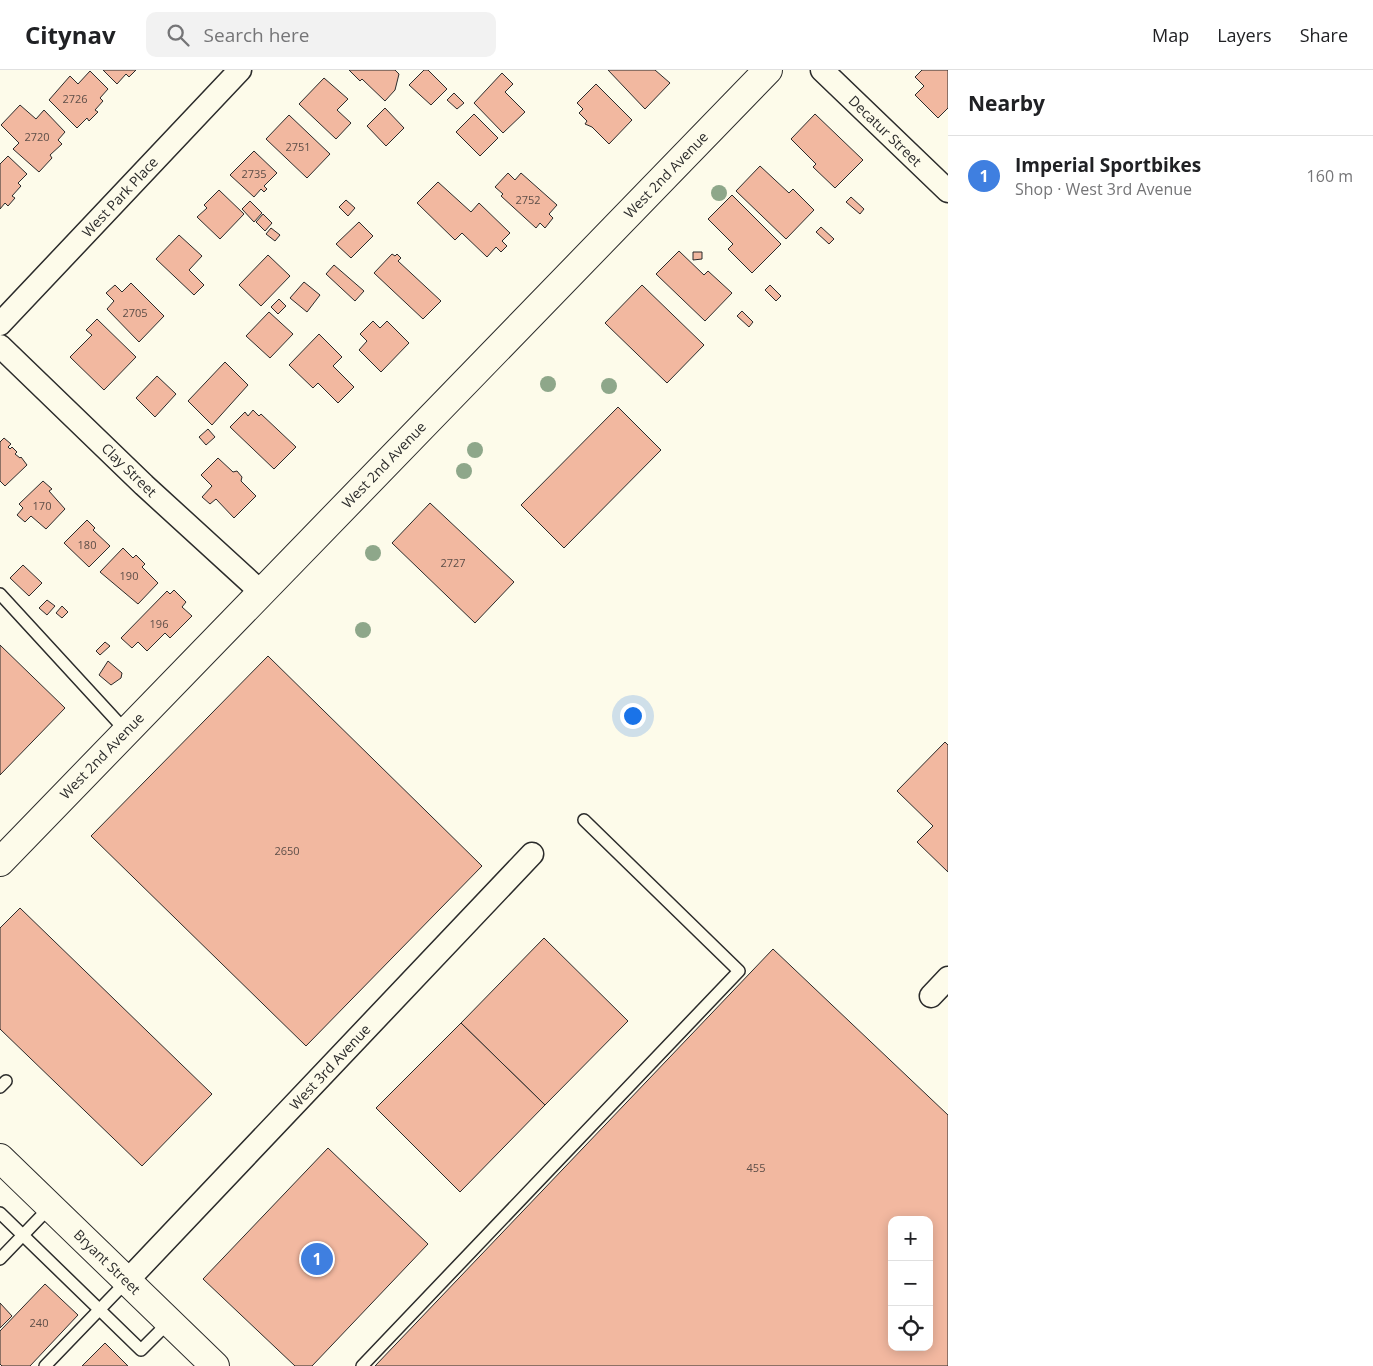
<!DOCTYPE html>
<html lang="en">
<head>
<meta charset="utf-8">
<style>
  :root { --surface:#fff; --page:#f2f2f2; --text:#202124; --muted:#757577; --line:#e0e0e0; --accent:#2563eb }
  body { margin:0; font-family:"Open Sans",sans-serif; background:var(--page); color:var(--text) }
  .controls { position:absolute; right:15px; bottom:15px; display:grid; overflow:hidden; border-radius:10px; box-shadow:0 2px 12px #0003 }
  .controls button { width:45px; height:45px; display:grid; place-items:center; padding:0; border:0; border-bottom:1px solid var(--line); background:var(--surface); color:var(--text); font:25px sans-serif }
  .you { position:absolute; left:632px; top:645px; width:18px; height:18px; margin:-12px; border:4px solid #fff; border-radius:50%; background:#1a73e8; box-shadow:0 0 0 8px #1a73e833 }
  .badge { display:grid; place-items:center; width:32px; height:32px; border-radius:50%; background:var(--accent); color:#fff; font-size:16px; font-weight:700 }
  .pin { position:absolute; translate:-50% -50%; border:2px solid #fff; box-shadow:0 1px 5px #0006 }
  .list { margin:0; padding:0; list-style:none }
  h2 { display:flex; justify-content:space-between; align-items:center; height:65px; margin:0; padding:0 20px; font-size:21px }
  h2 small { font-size:16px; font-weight:400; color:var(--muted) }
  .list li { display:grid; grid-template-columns:32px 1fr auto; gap:15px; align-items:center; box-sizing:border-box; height:80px; padding:0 20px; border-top:1px solid var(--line) }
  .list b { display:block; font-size:19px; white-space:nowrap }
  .list p { margin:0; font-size:16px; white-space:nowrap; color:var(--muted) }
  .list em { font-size:16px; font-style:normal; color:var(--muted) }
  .icon { flex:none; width:28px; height:28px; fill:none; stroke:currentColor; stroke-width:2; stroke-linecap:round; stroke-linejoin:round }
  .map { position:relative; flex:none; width:948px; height:1296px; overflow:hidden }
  header { display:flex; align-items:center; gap:30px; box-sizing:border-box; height:70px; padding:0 25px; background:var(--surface); border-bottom:1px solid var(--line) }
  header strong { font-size:24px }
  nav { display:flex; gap:28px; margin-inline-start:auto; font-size:18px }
  .search { width:350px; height:45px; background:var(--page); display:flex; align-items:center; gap:12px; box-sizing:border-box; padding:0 18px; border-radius:10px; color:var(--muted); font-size:19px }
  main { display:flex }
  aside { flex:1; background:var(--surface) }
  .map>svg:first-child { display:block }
</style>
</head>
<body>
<header>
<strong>Citynav</strong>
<div class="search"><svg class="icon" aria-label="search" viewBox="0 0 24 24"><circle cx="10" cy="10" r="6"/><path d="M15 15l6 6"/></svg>Search here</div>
<nav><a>Map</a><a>Layers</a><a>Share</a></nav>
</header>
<main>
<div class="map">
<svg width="948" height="1296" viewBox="0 0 948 1296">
  <rect width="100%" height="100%" fill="#fdfbea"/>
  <!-- building -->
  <g fill="#f2b8a0" stroke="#2b2b2b" fill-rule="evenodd">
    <polygon points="103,0 136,0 129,7 126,4 117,14"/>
    <polygon points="349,0 395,0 399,4 395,20 385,31 362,9 360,11"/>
    <polygon points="424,0 428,0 447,19 431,35 409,15"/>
    <polygon points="608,0 655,0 670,13 645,39"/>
    <polygon points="922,0 948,0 948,38 938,48 915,25 924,16 915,7"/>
    <polygon points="90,1 108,19 100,28 103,31 95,40 98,42 89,51 87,48 77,58 49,30 70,6 78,14"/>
    <polygon points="502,3 513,14 505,22 525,42 503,63 474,33"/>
    <polygon points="324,8 348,29 337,40 351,53 336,69 299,34"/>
    <polygon points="596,14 632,50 609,74 592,57 585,54 587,51 579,43 583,39 577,33"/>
    <polygon points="454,23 464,33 457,39 447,30"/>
    <polygon points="20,35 36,49 44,40 65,62 58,70 62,74 50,85 52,88 39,102 13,79 19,73 1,55"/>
    <polygon points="385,38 404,58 386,76 367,56"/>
    <polygon points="474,44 498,68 480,86 456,62"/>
    <polygon points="815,44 863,90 835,118 813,97 816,94 791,69"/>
    <polygon points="289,45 330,84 307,108 266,69"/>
    <polygon points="254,81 277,103 264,116 267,119 264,122 261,119 254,127 230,105"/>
    <polygon points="8,86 27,104 18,113 21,116 12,126 15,128 8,136 5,133 0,139 0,94"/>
    <polygon points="760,96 789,123 793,119 814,140 786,169 736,121"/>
    <polygon points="508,103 515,110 521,103 557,135 549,144 553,148 545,158 540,153 536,158 501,126 503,124 495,117"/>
    <polygon points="438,112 471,142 479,133 510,163 502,171 507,176 501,182 496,177 487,187 462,163 455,170 417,133"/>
    <polygon points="219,120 244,144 220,169 197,147 207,138 204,135"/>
    <polygon points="732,125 781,174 752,203 728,179 733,174 708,149"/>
    <polygon points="851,127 864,139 860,144 846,132"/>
    <polygon points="346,130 355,138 348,146 339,137"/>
    <polygon points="250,131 262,143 254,152 242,139"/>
    <polygon points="263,144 272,153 265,161 256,152"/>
    <polygon points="359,152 373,166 351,188 336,174"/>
    <polygon points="821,157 834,169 829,174 816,162"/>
    <polygon points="271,158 280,165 275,171 266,164"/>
    <polygon points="179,165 202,186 189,200 204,215 194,225 156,189"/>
    <polygon points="679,181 704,205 708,201 732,223 705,251 656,204"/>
    <polygon points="693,182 702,182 702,189 693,190"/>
    <polygon points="392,184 395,186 397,184 401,188 398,191 441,231 423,249 374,203"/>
    <polygon points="268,185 290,206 261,236 239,215"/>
    <polygon points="334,195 364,221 355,231 326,204"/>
    <polygon points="304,212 320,225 307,242 290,228"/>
    <polygon points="131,213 164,246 139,272 107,239 114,231 106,223 115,215 122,222"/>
    <polygon points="642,215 704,275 667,313 605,253"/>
    <polygon points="770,215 781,226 776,231 765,220"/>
    <polygon points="279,229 286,236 278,244 271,237"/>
    <polygon points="742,241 753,252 749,257 737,246"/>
    <polygon points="269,242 293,264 270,288 246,266"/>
    <polygon points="97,249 136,287 104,320 70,287 92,265 86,260"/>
    <polygon points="373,251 380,258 387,251 409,273 381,302 359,280 367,271 360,264"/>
    <polygon points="319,264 342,287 333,296 354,317 338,333 318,313 313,318 289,295"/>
    <polygon points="225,292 248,315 212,355 188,331"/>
    <polygon points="157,306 176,324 155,347 136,328"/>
    <polygon points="618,337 661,380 564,478 521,435"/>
    <polygon points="253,340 259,346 261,344 296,377 274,399 230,357 245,342 248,346"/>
    <polygon points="208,359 215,367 206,375 199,367"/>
    <polygon points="4,368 11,374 8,377 10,379 12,377 17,382 15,384 20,388 21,387 27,395 5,416 0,411 0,372"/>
    <polygon points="218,388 233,402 237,401 242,407 241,411 256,426 234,448 216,429 210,434 202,427 212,416 201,405"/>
    <polygon points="43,411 52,419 49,421 65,439 46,459 31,446 25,452 17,445 23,438 19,434"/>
    <polygon points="430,433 514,512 475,553 392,473"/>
    <polygon points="87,450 95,458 93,460 110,476 89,497 64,473"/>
    <polygon points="123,478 133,488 136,485 145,494 142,497 158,513 138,534 100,502"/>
    <polygon points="23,495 42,513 29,526 10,508"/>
    <polygon points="174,520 186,532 182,537 192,546 170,568 165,563 147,581 138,572 132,578 121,568 167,521 170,524"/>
    <polygon points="47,530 55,536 47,545 39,538"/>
    <polygon points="62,536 68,542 62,548 56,543"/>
    <polygon points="105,572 110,576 100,585 96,581"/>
    <polygon points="0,575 65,638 0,705"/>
    <polygon points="268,586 482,796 306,976 91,766"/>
    <polygon points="108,591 122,603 121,608 111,615 99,605"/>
    <polygon points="945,672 948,675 948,802 917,772 933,756 897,721"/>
    <polygon points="20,838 212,1024 142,1096 0,959 0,858"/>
    <polygon points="544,868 628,951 545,1035 461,953"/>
    <path d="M773,879L948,1045V1296H375ZM892,1150H929V1277H892Z"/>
    <polygon points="461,953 545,1035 460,1122 376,1038"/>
    <polygon points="328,1078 428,1174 312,1296 295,1296 203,1209"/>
    <polygon points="45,1214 78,1245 30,1296 2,1296 0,1294 0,1261"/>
    <polygon points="0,1233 12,1246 0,1258"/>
    <polygon points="105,1273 128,1296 82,1296"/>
  </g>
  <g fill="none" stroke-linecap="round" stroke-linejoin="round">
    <defs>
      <g id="lane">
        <polyline points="0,524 126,661"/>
        <polyline points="0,1017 6,1011"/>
        <polyline points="0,1143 141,1280 169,1252"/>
        <polyline points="0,1189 50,1137"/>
        <polyline points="45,1296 127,1211"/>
        <polyline points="362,1296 739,901 584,750"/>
      </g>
      <g id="street">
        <polyline points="822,0 948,121"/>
        <polyline points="0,254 240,0"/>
        <polyline points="0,276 144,415 261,522"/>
        <polyline points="931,926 948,908"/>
        <polyline points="127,1211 532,784"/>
      </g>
      <g id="secondary">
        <polyline points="0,792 768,0"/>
        <polyline points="0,1088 215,1296"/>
      </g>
    </defs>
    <!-- lane casing -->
    <use href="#lane" stroke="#2b2b2b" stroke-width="14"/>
    <!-- street casing -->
    <use href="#street" stroke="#2b2b2b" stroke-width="25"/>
    <!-- secondary casing -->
    <use href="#secondary" stroke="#2b2b2b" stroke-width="30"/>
    <!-- lane -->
    <use href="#lane" stroke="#fdfbea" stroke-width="11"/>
    <!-- street -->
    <use href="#street" stroke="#fdfbea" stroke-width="22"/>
    <!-- secondary -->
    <use href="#secondary" stroke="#fdfbea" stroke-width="28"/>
  </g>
  <!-- trees -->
  <g fill="#8ea78a">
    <circle cx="719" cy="123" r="8"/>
    <circle cx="548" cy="314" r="8"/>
    <circle cx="609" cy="316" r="8"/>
    <circle cx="475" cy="380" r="8"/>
    <circle cx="464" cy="401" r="8"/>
    <circle cx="373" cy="483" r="8"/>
    <circle cx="363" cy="560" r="8"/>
  </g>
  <g text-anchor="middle" stroke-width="4" stroke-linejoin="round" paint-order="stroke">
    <!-- number labels -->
    <g font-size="11" fill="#5d4e48">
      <text x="75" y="33">2726</text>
      <text x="37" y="71">2720</text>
      <text x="298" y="81">2751</text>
      <text x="254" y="108">2735</text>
      <text x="528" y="134">2752</text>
      <text x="135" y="247">2705</text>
      <text x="42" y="440">170</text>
      <text x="87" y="479">180</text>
      <text x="453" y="497">2727</text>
      <text x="129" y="510">190</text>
      <text x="159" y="558">196</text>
      <text x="287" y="785">2650</text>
      <text x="756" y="1102">455</text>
      <text x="39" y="1257">240</text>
    </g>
    <!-- street labels -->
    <g font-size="14" fill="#2b2b2b" stroke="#fdfbea">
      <text transform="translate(885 61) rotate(44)" y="5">Decatur Street</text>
      <text transform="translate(666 105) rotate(-46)" y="5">West 2nd Avenue</text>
      <text transform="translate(120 127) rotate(-47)" y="5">West Park Place</text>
      <text transform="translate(384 395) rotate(-46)" y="5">West 2nd Avenue</text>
      <text transform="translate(129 400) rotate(44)" y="5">Clay Street</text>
      <text transform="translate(102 686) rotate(-46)" y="5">West 2nd Avenue</text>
      <text transform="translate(330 997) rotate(-47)" y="5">West 3rd Avenue</text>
      <text transform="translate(107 1192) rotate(44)" y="5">Bryant Street</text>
    </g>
  </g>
</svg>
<div class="controls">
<button>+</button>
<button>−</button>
<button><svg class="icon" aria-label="locate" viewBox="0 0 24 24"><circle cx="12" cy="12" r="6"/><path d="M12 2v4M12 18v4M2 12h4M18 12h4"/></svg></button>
</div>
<div class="you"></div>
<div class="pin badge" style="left:317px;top:1189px;background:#3f7fe0">1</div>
</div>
<aside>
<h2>Nearby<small></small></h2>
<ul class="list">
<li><span class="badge" style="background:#3f7fe0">1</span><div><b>Imperial Sportbikes</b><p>Shop · West 3rd Avenue</p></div><em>160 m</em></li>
</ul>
</aside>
</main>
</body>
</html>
